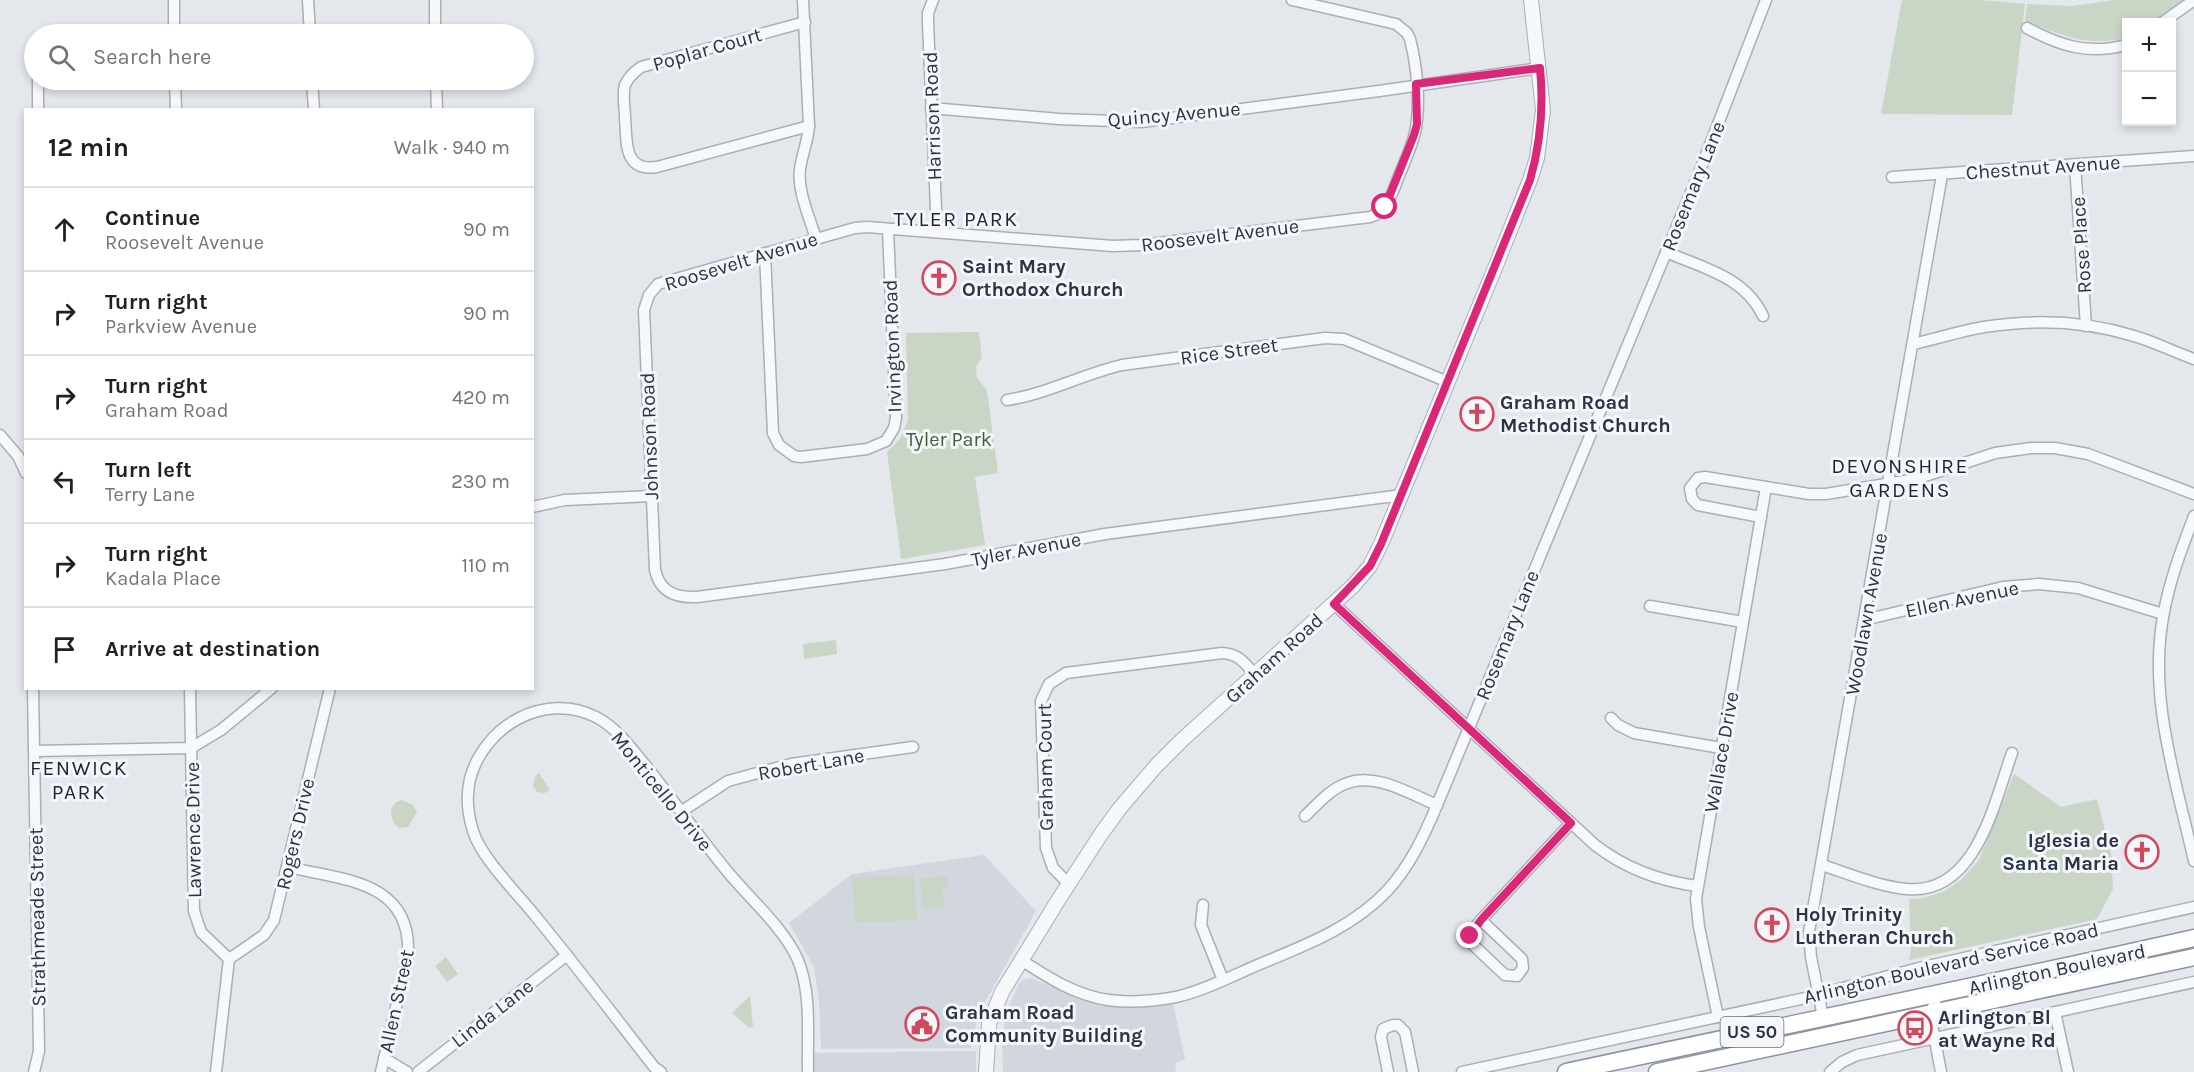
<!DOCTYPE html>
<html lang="en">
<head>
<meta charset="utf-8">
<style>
  :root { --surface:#fff; --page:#f6f6f6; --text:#202124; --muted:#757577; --line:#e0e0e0 }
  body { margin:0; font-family:Karla,sans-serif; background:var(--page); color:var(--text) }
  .controls { position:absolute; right:18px; top:18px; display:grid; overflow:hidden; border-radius:0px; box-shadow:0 3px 9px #0003 }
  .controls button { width:54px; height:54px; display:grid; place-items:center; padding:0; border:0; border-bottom:2px solid var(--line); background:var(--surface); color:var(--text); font:30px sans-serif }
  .stop { position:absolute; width:18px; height:18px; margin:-14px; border:4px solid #db2777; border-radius:50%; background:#fff }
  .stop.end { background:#db2777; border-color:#fff; box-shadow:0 2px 6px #0008 }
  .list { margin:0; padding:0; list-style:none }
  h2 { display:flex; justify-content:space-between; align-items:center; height:78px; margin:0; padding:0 24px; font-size:26px }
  h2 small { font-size:20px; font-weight:400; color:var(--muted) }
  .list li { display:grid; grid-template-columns:39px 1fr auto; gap:18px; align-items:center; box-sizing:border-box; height:84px; padding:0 24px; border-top:2px solid var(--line) }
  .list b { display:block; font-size:22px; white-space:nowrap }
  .list p { margin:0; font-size:20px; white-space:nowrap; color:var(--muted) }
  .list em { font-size:20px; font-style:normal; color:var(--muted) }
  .icon { flex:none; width:33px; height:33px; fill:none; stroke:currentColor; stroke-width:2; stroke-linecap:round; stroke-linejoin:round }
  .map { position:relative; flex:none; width:2194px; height:1072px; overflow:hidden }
  .search { position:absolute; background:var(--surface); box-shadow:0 3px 9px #0003; left:24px; top:24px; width:510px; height:66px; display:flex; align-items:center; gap:15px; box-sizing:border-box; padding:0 21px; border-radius:33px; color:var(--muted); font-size:22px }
  .panel { position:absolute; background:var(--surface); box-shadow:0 3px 9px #0003; left:24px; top:108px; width:510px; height:582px; border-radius:0px }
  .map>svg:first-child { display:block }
</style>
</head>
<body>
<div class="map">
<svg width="2194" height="1072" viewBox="0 0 2194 1072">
  <rect width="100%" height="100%" fill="#e4e7ec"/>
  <!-- built -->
  <g fill="#d2d6de">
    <polygon points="984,855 1036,911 978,1015 971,1048 821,1049 819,1000 814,967 789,923 852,874"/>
    <polygon points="1031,978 1079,998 1128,1006 1173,1003 1185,1059 1175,1063 1176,1072 1003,1072 1002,1038 1008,1008 1020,982 1025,979"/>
    <polygon points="976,1051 976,1072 808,1072 807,1053"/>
  </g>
  <!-- green -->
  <g fill="#c9d6c5">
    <polygon points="1902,0 1980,0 2025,4 2012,115 1881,114"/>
    <path d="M2114,0H2184L2156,22H2126V38C2086,47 2062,35 2025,21L2027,4L2073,6Z"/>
    <polygon points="979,332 982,358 976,366 977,378 987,390 998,473 975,477 985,545 901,559 887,452 900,439 908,420 906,333"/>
    <polygon points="836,640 837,654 804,659 803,644"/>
    <polygon points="539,773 550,790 545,793 537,792 533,786 535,776"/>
    <polygon points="2014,774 2061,807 2097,799 2111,854 2113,889 2097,919 1909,960 1911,950 1909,899 1923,898 1943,892 1961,880 1979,860"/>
    <path d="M402,800L413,805L417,812L408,827L399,828C389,821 387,803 402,800Z"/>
    <polygon points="914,875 917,920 855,923 852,878"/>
    <polygon points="948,876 948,887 943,888 944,907 922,908 920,878"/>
    <polygon points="446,957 458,974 447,982 435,966"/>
    <polygon points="750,996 753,1027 749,1028 732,1013"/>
  </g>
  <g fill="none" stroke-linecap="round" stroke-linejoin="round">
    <defs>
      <g id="minor">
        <polyline points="174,0 174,34"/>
        <polyline points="308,0 310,34"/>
        <polyline points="435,0 435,34"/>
        <path d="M803,0L809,126C808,141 802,154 800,169C797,191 810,218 816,239"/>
        <polyline points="933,0 928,13 928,23 937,232"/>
        <path d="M1292,0L1396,24L1407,33L1410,39C1417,67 1421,104 1415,133C1411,149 1403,165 1397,181C1391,196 1387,212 1370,217L1142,245L1113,246L867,227L855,228L816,239L658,284L649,295L644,310L655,570C660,593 677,598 697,597L945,564L1105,534L1402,495"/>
        <path d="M805,22L641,67C634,72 628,78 625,85C622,95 625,108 625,118C627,142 623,172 657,167L809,126"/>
        <polyline points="2163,22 2194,0"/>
        <path d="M2027,28C2060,46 2089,55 2126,45"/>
        <polyline points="38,80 38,110"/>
        <polyline points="175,80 176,110"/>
        <polyline points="312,80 314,110"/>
        <polyline points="436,80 437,110"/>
        <polyline points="931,108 1059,119 1141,122 1379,91 1540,68"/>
        <polyline points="2075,165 2086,326"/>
        <polyline points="1892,177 2194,156"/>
        <path d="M1666,252C1703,268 1745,277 1763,316"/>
        <polyline points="765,253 773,433 779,445 794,456 801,457 867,449 886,441 894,428 896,418 888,229"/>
        <path d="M1913,344C1936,339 1960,331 1984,327C2034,319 2085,321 2134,336C2155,342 2174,352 2194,359"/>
        <path d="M1007,400C1047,394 1083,374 1122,365L1325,338L1344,339L1448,382"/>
        <polyline points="0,435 18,456 26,473"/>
        <polyline points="532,507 565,500 652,496"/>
        <path d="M2194,516C2182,548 2170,579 2164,612C2147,695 2176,780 2194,861"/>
        <polyline points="1761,517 1698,505 1692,499 1690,488 1698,478 1705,477 1809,494 1826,494 1916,479 1995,453 2031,448 2055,448 2088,454 2194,494"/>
        <path d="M1334,604L1595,845C1626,869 1659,881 1697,886"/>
        <polyline points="1650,606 1743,622"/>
        <polyline points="1864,620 2003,587 2039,584 2078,588 2163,614"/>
        <polyline points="33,688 39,1051 34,1072"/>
        <polyline points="190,688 194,911 201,932 229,959"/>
        <polyline points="1611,718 1618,725 1634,733 1721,748"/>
        <polyline points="34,751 191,748 221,730 272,688"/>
        <polyline points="682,811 728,781 791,764 913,747"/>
        <path d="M1305,816C1317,805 1329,790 1345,784C1374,771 1410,794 1437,805"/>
        <path d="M1822,865C1849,874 1878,886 1906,889C1976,896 1994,803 2012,753"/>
        <path d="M288,867C342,880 412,880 408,955L381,1072"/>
        <path d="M1069,884L1053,868L1046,848L1041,701L1049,684L1066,673L1222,653C1239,654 1245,663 1255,675"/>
        <polyline points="1203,905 1201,925 1223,980"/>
        <polygon points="1481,920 1522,959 1523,968 1517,976 1505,975 1470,942 1471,932"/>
        <polyline points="1481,920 1571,823"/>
        <polyline points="229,959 264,935 274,920 330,688"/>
        <path d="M1021,960C1049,978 1075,995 1108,1000C1130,1003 1154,1001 1176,997C1202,991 1228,978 1253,967C1300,947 1350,930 1387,891C1410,866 1424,836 1437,805L1699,173L1766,0"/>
        <polyline points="1938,995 1930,1014 1941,1072"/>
        <polyline points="2055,1012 2068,1072"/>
        <polyline points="1718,1017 1699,927 1696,899 1766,487"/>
        <polyline points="1823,1017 1811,957 1809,932 1942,175"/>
        <polyline points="384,1058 407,1072"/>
        <polyline points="216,1072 229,959"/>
        <polyline points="418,1072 567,955"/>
        <path d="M661,1072L654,1067C615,1017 577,967 537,918C519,895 481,858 473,831C468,815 466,796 470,779C484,726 544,691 596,717C617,728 631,748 646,766C674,801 699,837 727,871C749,898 784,928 798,960C812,995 807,1035 808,1072"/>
        <polyline points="1388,1072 1381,1037 1383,1029 1393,1025 1398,1025 1405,1032 1413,1072"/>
        <polyline points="1462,1072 1801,999 1919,968 2194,907"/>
        <polyline points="1830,1072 1842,1062 1857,1055 2194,982"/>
      </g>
      <polyline id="tertiary" points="986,1072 989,1024 1002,992 1057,902 1101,834 1120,808 1156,766 1183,739 1353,586 1370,566 1381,544 1497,263 1530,180 1537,158 1543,110 1531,0"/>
      <g id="trunk">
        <path d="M1566,1072C1776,1027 1985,985 2194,938"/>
        <polyline points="1657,1072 2194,957"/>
      </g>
    </defs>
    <!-- minor casing -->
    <use href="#minor" stroke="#a9aeb7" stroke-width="13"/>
    <!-- tertiary casing -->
    <use href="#tertiary" stroke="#a9aeb7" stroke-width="16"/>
    <!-- trunk casing -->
    <use href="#trunk" stroke="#8b94a3" stroke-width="19"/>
    <!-- minor -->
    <use href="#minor" stroke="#f7f8fa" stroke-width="10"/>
    <!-- tertiary -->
    <use href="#tertiary" stroke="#f7f8fa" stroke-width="14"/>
    <!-- trunk -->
    <use href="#trunk" stroke="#fff" stroke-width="16"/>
  </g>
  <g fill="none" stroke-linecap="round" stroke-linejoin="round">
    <!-- route -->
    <path stroke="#db2777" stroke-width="8" d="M1385,207L1414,135L1417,124L1416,84L1540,68C1544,108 1541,142 1530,180L1381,544L1370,566L1334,604L1571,823L1481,920L1470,936"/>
  </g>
  <!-- icons -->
  <defs>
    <symbol id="church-ring" viewBox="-11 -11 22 22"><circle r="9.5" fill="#f4f6f9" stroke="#d1495b" stroke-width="1.5"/><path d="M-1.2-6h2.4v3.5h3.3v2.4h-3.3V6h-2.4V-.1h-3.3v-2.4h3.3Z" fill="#d1495b"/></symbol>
    <symbol id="civic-ring" viewBox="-11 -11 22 22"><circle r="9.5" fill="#f4f6f9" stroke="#d1495b" stroke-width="1.5"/><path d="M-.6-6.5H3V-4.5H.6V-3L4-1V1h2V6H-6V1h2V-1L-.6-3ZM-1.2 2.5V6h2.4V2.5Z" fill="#d1495b"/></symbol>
    <symbol id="bus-ring" viewBox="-11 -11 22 22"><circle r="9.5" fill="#f4f6f9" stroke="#d1495b" stroke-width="1.5"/><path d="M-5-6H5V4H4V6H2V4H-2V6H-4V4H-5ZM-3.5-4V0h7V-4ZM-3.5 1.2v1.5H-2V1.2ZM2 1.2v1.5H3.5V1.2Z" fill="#d1495b"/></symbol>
  </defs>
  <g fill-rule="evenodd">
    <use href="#church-ring" x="920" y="259" width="38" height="38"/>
    <use href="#church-ring" x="1458" y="395" width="38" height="38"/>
    <use href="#church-ring" x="2123" y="833" width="38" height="38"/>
    <use href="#church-ring" x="1753" y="906" width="38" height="38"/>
    <use href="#civic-ring" x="903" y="1005" width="38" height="38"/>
    <use href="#bus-ring" x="1896" y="1009" width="38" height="38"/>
  </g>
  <g text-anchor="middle" stroke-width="6" stroke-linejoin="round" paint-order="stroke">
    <!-- shield labels -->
    <rect fill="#f4f6f9" stroke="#676e7b" stroke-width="1.5" x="1720.5" y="1017" width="63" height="30" rx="4.5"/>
    <g font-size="18" font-weight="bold" fill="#2b3445">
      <text x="1752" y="1038">US 50</text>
    </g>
    <!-- street labels -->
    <g font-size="20" fill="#2b3445" stroke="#f4f6f9">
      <text transform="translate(707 49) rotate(-16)" y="7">Poplar Court</text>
      <text transform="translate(1174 114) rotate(-5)" y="7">Quincy Avenue</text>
      <text transform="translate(932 116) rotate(-92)" y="7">Harrison Road</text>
      <text transform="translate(2043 167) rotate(-4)" y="7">Chestnut Avenue</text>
      <text transform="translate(1693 186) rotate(-68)" y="7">Rosemary Lane</text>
      <text transform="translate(1220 235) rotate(-7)" y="7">Roosevelt Avenue</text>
      <text transform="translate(2081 245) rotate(-94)" y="7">Rose Place</text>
      <text transform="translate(741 261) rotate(-17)" y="7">Roosevelt Avenue</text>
      <text transform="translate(892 346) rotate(-92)" y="7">Irvington Road</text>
      <text transform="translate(1229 351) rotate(-8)" y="7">Rice Street</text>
      <text transform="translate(649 436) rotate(-92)" y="7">Johnson Road</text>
      <text transform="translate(1026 549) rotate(-11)" y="7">Tyler Avenue</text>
      <text transform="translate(1962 599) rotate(-12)" y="7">Ellen Avenue</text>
      <text transform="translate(1866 614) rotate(-80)" y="7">Woodlawn Avenue</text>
      <text transform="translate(1507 635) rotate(-68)" y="7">Rosemary Lane</text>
      <text transform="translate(1274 658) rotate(-42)" y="7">Graham Road</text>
      <text transform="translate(1721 752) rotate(-80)" y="7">Wallace Drive</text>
      <text transform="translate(811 764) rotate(-10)" y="7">Robert Lane</text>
      <text transform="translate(1045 767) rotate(-91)" y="7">Graham Court</text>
      <text transform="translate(662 791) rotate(51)" y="7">Monticello Drive</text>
      <text transform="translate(193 830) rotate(-91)" y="7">Lawrence Drive</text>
      <text transform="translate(295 834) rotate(-77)" y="7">Rogers Drive</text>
      <text transform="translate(37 917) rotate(-91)" y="7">Strathmeade Street</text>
      <text transform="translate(1951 963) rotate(-13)" y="7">Arlington Boulevard Service Road</text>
      <text transform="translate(2057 969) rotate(-12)" y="7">Arlington Boulevard</text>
      <text transform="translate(396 1001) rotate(-78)" y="7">Allen Street</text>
      <text transform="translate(492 1013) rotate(-38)" y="7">Linda Lane</text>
    </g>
    <!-- poi labels -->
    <g font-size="20" font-weight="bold" fill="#2b3445" stroke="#f4f6f9" text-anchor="start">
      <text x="962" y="273">Saint Mary<tspan x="962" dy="23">Orthodox Church</tspan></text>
      <text x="1500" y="409">Graham Road<tspan x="1500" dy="23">Methodist Church</tspan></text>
      <text x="2119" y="847" text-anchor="end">Iglesia de<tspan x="2119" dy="23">Santa Maria</tspan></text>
      <text x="1795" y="921">Holy Trinity<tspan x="1795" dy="23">Lutheran Church</tspan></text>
      <text x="945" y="1019">Graham Road<tspan x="945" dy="23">Community Building</tspan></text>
      <text x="1938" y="1024">Arlington Bl<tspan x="1938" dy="23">at Wayne Rd</tspan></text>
    </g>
    <!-- park labels -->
    <g font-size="20" fill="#3f6138" stroke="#f4f6f9">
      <text x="949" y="446">Tyler Park</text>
    </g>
    <!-- neighbourhood labels -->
    <g font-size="21" letter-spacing="1.5" fill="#1d2536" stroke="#f4f6f9">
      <text x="956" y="226">TYLER PARK</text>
      <text x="1900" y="473">DEVONSHIRE<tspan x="1900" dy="24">GARDENS</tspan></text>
      <text x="79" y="775">FENWICK<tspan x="79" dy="24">PARK</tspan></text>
    </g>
  </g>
</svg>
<div class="controls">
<button>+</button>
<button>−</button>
</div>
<div class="stop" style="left:1385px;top:207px"></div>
<div class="stop end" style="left:1470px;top:936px"></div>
<div class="search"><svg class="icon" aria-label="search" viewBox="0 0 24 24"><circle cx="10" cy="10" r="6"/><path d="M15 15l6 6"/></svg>Search here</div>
<section class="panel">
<h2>12 min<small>Walk · 940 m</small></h2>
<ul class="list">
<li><svg class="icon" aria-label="ahead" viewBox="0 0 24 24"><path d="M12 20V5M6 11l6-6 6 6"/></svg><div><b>Continue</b><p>Roosevelt Avenue</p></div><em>90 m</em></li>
<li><svg class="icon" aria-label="right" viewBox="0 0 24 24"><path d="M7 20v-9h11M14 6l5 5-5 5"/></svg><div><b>Turn right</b><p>Parkview Avenue</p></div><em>90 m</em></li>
<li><svg class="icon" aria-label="right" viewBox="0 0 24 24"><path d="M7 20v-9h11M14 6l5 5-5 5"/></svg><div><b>Turn right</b><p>Graham Road</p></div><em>420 m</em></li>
<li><svg class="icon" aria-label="left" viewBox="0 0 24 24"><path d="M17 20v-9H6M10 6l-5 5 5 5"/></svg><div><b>Turn left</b><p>Terry Lane</p></div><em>230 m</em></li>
<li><svg class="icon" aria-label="right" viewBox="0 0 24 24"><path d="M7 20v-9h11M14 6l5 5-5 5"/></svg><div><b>Turn right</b><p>Kadala Place</p></div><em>110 m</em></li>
<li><svg class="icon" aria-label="arrive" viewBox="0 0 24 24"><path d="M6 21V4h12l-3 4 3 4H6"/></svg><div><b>Arrive at destination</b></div></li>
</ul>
</section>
</div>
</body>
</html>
